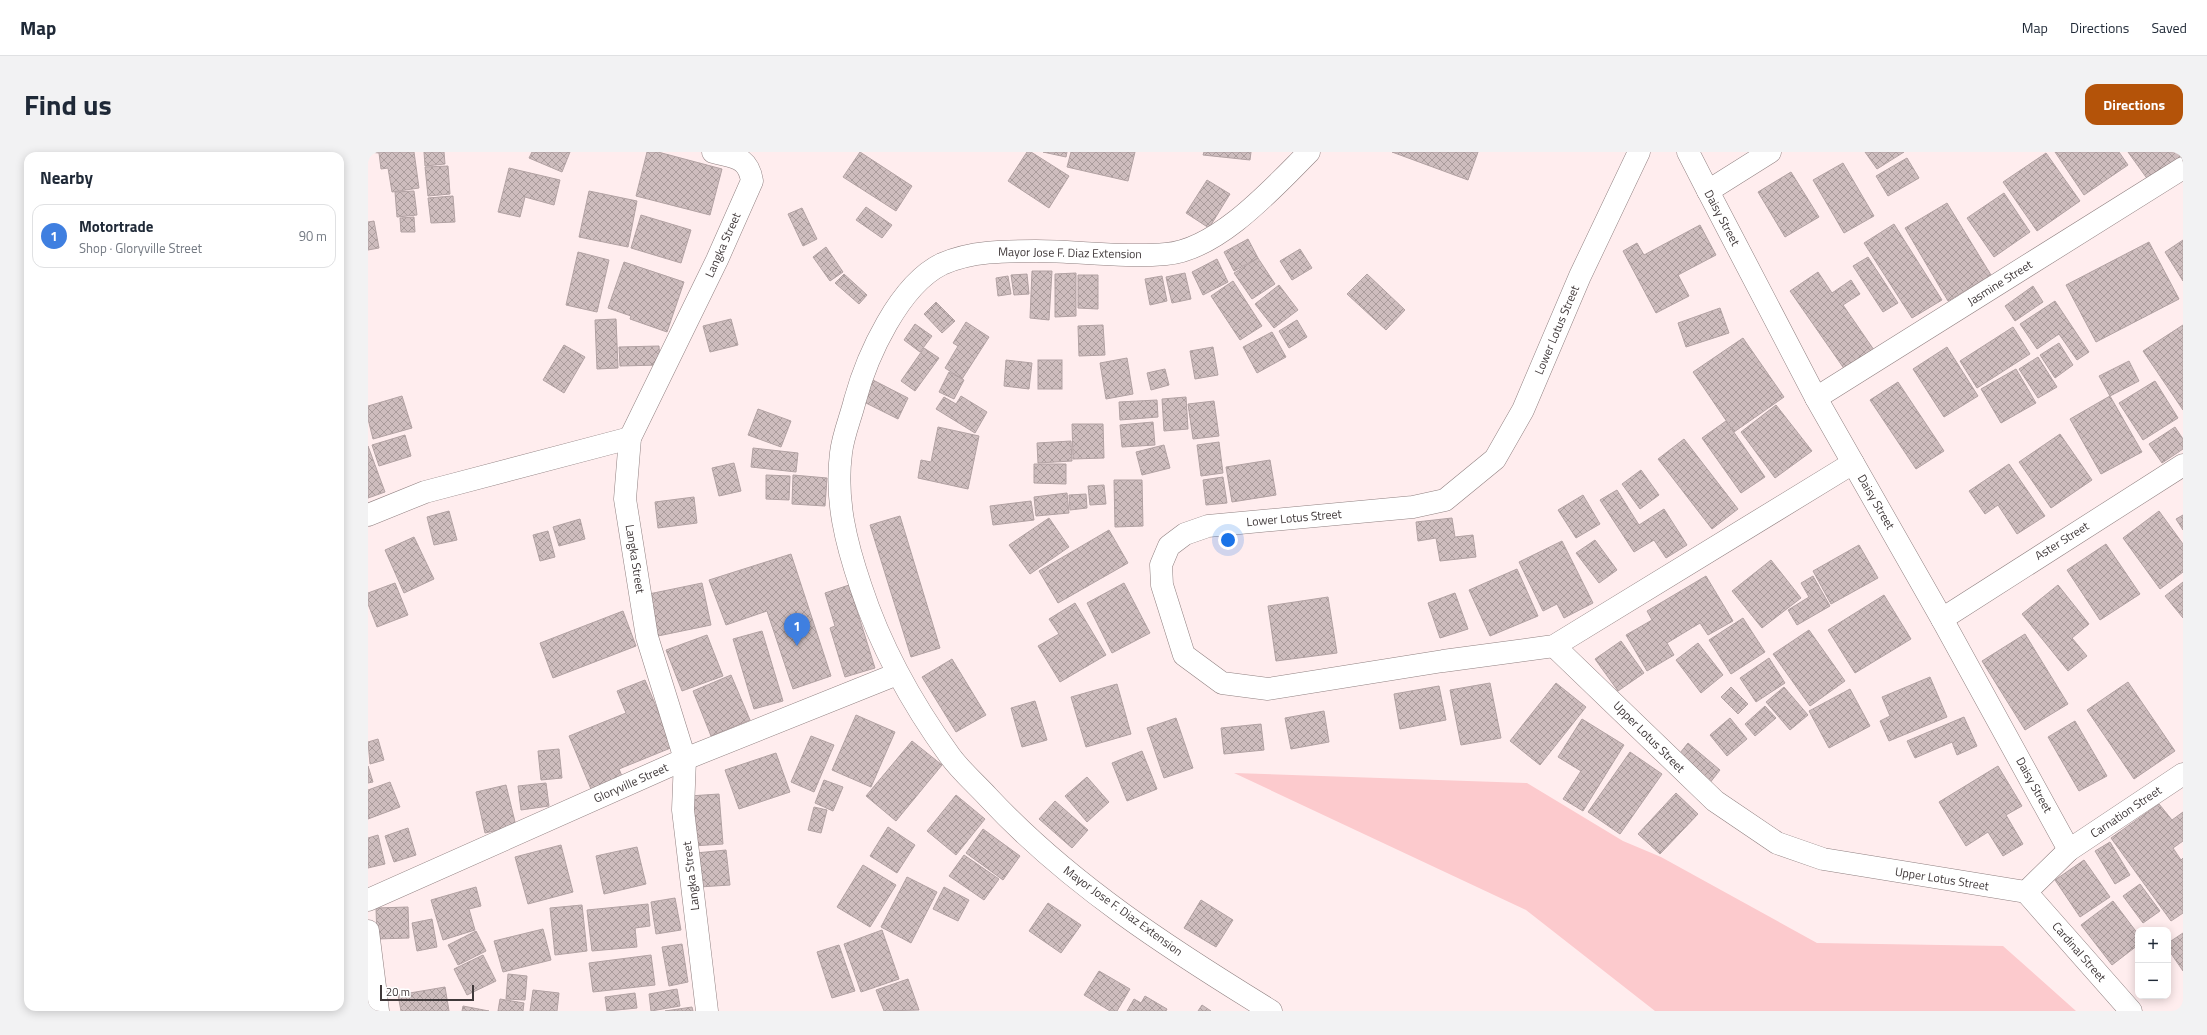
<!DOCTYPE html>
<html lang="en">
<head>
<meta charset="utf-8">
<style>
  :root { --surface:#fff; --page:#f2f2f3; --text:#1f2937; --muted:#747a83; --line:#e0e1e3; --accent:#b45309 }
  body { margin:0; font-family:"Titillium Web",sans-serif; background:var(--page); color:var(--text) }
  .controls { position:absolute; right:12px; bottom:12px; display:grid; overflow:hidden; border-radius:8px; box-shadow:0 2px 10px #0003 }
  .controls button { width:36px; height:36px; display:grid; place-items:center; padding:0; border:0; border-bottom:1px solid var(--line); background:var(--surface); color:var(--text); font:20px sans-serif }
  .scale { position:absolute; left:12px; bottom:10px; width:94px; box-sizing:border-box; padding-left:4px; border:2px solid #40393a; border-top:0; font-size:11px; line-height:14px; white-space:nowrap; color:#40393a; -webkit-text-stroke:3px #fff; paint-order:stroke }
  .you { position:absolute; left:860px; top:388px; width:14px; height:14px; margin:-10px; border:3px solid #fff; border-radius:50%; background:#1a73e8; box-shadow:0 0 0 6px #1a73e833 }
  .badge { display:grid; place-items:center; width:26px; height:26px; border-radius:50%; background:var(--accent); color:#fff; font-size:13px; font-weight:700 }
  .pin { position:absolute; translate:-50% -33px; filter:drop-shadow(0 1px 2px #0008) }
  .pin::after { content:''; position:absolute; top:21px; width:14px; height:12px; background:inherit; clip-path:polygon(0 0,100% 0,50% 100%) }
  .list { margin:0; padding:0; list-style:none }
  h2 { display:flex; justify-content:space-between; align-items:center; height:52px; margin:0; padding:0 16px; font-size:17px }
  h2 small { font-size:13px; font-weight:400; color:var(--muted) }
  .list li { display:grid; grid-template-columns:26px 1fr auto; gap:12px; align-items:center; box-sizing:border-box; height:64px; margin:0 8px 8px; padding:0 8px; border:1px solid var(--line); border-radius:12px }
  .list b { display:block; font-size:15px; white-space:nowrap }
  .list p { margin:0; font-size:13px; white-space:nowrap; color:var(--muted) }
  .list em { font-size:13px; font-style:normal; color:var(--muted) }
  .map { position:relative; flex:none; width:1815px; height:859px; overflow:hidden; border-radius:12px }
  header { display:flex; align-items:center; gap:24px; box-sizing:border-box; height:56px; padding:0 20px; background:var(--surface); border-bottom:1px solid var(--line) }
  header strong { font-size:19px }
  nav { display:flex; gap:22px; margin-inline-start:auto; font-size:14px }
  .intro { display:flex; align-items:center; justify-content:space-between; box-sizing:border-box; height:96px; padding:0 24px }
  h1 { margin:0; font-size:28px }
  .button { padding:10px 18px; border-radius:12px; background:var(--accent); color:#fff; font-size:14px; font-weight:700 }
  main { display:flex; gap:24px; padding:0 24px }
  aside { flex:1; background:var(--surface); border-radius:12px; box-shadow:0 2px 10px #0003 }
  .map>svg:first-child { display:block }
</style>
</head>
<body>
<header>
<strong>Map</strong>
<nav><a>Map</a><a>Directions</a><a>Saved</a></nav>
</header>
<div class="intro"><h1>Find us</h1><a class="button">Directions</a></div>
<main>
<aside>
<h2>Nearby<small></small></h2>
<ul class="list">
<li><span class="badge" style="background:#3f7fe0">1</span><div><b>Motortrade</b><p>Shop · Gloryville Street</p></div><em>90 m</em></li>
</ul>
</aside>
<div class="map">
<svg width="1815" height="859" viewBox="0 0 1815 859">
  <defs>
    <pattern id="building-cross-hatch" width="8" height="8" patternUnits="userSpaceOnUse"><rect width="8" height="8" fill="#cebdbe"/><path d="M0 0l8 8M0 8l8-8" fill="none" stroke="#a99b9b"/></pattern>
  </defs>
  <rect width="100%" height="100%" fill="#ffedee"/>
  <!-- grass -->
  <polygon fill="#fccacd" points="866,621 1159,631 1255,689 1293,705 1449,791 1635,794 1708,859 1287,859 1158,758"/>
  <!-- building -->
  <g fill="url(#building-cross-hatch)" stroke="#b2a2a3">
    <polygon points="1,0 46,0 51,36 24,40 20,16 13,17 11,1"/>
    <polygon points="56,0 76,0 77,12 57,14"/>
    <polygon points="164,0 202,0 194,20 161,6"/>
    <polygon points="279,0 290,0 354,17 342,63 268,44"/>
    <polygon points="492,0 544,34 528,59 475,25"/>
    <polygon points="659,0 663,0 701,24 681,56 640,29"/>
    <polygon points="675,0 699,0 698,5"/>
    <polygon points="703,0 767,0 760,29 699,15"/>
    <polygon points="836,0 883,0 882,8 835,3"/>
    <polygon points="1024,0 1110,0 1100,28"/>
    <polygon points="1497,0 1536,0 1509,17"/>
    <polygon points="1687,0 1751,0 1760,13 1716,43"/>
    <polygon points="1760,0 1815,0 1815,9 1783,32"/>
    <polygon points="1678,1 1712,49 1669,79 1635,30"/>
    <polygon points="1539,6 1551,26 1520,44 1508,24"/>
    <polygon points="1475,11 1506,64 1476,81 1445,28"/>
    <polygon points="80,14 82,42 60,44 57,15"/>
    <polygon points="141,16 192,28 186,53 157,45 152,65 130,60"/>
    <polygon points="1423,20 1451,65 1417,85 1390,40"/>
    <polygon points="839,28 862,42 841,76 818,61"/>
    <polygon points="46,39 49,63 29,65 27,40"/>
    <polygon points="221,39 269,49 260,95 211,85"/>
    <polygon points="1636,41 1662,80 1626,105 1599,66"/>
    <polygon points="85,44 87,70 63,71 60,46"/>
    <polygon points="1579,51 1623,123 1580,149 1537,76"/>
    <polygon points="498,55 524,73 514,86 488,68"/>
    <polygon points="434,56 449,87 435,94 420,62"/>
    <polygon points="273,63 323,78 313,111 263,96"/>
    <polygon points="46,65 47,80 33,80 32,66"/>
    <polygon points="6,69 11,96 0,98 0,70"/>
    <polygon points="1526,72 1574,148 1544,166 1496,91"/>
    <polygon points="1332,73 1348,103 1310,123 1321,144 1288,161 1255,99 1269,91 1276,103"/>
    <polygon points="880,87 890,106 866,119 856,100"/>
    <polygon points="1815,88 1815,129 1797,100"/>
    <polygon points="1781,90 1811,147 1728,190 1698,133"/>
    <polygon points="458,95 475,120 462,129 445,105"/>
    <polygon points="932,97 944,116 924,128 912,109"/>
    <polygon points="210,100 241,108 229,160 198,153"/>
    <polygon points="1500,105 1530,151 1515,160 1485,114"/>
    <polygon points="890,106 907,132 884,147 866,121"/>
    <polygon points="849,107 860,130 835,143 824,120"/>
    <polygon points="256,110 316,130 299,180 262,167 263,164 240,156"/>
    <polygon points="664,119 684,119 681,168 662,166"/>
    <polygon points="1450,120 1464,141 1483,128 1492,142 1475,153 1506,198 1477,218 1422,139"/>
    <polygon points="708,121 708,164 687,165 687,122"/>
    <polygon points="817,121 823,147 804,151 798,125"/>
    <polygon points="476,122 499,143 491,152 467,131"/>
    <polygon points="659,122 661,142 646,143 643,123"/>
    <polygon points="999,122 1037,158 1018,178 979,142"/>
    <polygon points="710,123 730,123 730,157 710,156"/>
    <polygon points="640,124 643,142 630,144 628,126"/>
    <polygon points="794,124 799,149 782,153 777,127"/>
    <polygon points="865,129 894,174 872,188 843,144"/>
    <polygon points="911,133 930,158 906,176 887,152"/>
    <polygon points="1665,134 1675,150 1647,169 1637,154"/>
    <polygon points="1687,149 1721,200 1709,208 1691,182 1669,197 1652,172"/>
    <polygon points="568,150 587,169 574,181 556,162"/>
    <polygon points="1352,156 1361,181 1318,195 1310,171"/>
    <polygon points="248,167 250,216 229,217 227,168"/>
    <polygon points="363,167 370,193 342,200 335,174"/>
    <polygon points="929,168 939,185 921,196 911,179"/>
    <polygon points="598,170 621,185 594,227 577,216 590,194 585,191"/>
    <polygon points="547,172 564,184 552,200 536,188"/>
    <polygon points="735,173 737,203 711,204 710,174"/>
    <polygon points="1815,173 1815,258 1775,199"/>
    <polygon points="1645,175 1662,202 1609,236 1592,209"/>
    <polygon points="904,180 918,205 889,221 875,195"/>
    <polygon points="1375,186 1416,245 1366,280 1325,220"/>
    <polygon points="1691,191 1705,213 1687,226 1672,203"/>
    <polygon points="196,193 217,205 196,241 175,228"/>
    <polygon points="291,194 292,213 252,214 251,195"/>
    <polygon points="845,195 850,223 827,227 822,199"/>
    <polygon points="1579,195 1610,244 1576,265 1545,217"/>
    <polygon points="556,196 571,206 547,239 533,229"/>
    <polygon points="1670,205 1689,235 1670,246 1651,217"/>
    <polygon points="759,206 765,242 738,247 732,211"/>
    <polygon points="638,208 664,211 661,237 636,234"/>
    <rect x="670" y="208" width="24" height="29"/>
    <polygon points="1761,209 1771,229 1742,244 1731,224"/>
    <polygon points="797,217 801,233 783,238 779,221"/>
    <polygon points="1648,217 1668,251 1633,271 1613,237"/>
    <polygon points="581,220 596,228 586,247 571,240"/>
    <polygon points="505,228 540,246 530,267 494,249"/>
    <polygon points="1787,229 1810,266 1775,288 1751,251"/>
    <polygon points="1530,230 1576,299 1548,317 1502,248"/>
    <polygon points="34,244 44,276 5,287 0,267 0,254"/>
    <polygon points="593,244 619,260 607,281 568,257 576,245 588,252"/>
    <polygon points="1742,244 1774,300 1733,322 1702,267"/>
    <polygon points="818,245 820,277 796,279 794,247"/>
    <polygon points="789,248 790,265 752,268 751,250"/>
    <polygon points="846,249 851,284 825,287 820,252"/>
    <polygon points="1408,253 1444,299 1407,326 1373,280"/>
    <polygon points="390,257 423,269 413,295 380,283"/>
    <polygon points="1358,269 1397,325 1373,341 1334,286"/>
    <polygon points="785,270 787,293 754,295 752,273"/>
    <polygon points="704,272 735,272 736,306 705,307"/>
    <polygon points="570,275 611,284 600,337 550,326 553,308 563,310"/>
    <polygon points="1807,275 1815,287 1815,297 1794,311 1781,292"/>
    <polygon points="1692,282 1724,328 1683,356 1651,310"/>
    <polygon points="37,283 43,304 11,314 4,293"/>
    <polygon points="1316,287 1370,357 1344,377 1290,307"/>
    <polygon points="703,289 704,309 670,311 669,291"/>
    <polygon points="851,290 855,321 833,324 829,293"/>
    <polygon points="796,293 802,316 774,323 768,300"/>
    <polygon points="0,294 17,340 0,346"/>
    <polygon points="385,296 430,301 428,320 383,315"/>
    <polygon points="902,308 908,343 864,350 858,315"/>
    <polygon points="366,311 373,339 351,344 344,316"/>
    <polygon points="666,312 698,312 698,332 666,331"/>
    <polygon points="1641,312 1677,364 1649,382 1630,353 1617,362 1601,339"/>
    <polygon points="1273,318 1291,343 1272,357 1254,332"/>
    <polygon points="398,323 422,324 421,348 398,347"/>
    <polygon points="425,323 459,326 457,354 424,352"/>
    <polygon points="855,325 859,351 838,353 835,328"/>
    <polygon points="746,328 774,328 775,374 747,375"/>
    <polygon points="736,333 738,352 722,353 720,334"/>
    <polygon points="1249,338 1271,373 1296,357 1319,393 1298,406 1286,388 1266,400 1232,348"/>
    <polygon points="699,341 701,361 668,364 666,345"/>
    <polygon points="718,342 719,356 702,358 701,343"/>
    <polygon points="1215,343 1232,372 1208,386 1190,358"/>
    <polygon points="326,345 329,371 290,376 287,350"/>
    <polygon points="663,349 666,368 625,373 622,354"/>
    <polygon points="81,359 89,388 66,393 59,365"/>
    <polygon points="1791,359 1815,392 1815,420 1792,437 1755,386"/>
    <polygon points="1815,363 1815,378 1808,367"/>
    <polygon points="532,364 572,496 543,505 502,373"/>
    <polygon points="681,366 701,395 662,422 641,393"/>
    <polygon points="1084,366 1087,385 1105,383 1108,405 1072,409 1068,386 1050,389 1048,370"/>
    <polygon points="212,367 217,387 191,394 185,375"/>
    <polygon points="741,378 760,411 690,451 671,419"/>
    <polygon points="180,379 187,405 172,409 165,383"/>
    <polygon points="46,385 66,427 36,441 17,398"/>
    <polygon points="1227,388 1249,418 1231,431 1208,401"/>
    <polygon points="1194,389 1225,451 1196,466 1189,452 1175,459 1151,410"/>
    <polygon points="1738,392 1772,442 1732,468 1699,418"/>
    <polygon points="1491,393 1510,426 1463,452 1445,419"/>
    <polygon points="423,402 463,524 425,537 399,459 358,473 341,428"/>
    <polygon points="1403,408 1433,446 1394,476 1364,439"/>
    <polygon points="1149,417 1170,464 1122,484 1101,438"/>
    <polygon points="1338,424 1365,469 1340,483 1332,471 1299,491 1306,503 1279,519 1258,483 1284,468 1279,459"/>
    <polygon points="1445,424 1462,454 1429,473 1420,458 1441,445 1433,431"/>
    <polygon points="1815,430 1815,466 1797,444"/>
    <polygon points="27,431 40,463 9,475 0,452 0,441"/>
    <polygon points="334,431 343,473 285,485 276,443"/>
    <polygon points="756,431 782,481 744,501 719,451"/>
    <polygon points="481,433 507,516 477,525 462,476 467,474 457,441"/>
    <polygon points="1690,433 1721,472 1704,486 1719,504 1700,519 1654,462"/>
    <polygon points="1087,441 1100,477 1072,486 1060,451"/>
    <polygon points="1516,443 1543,487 1487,521 1460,478"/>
    <polygon points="960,445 969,501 908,509 900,454"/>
    <polygon points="707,451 738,503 692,530 670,494 691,482 681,467"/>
    <polygon points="255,459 268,494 185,526 172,491"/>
    <polygon points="1375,466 1397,500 1363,522 1341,488"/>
    <polygon points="1441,478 1477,529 1442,554 1405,502"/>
    <polygon points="394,479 415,549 386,557 365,487"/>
    <polygon points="1657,482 1700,552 1657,578 1614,509"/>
    <polygon points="339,483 355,524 314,539 298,498"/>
    <polygon points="1253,489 1276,521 1250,539 1227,507"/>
    <polygon points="1330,491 1355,523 1333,541 1308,508"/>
    <polygon points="1401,506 1417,531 1388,550 1372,526"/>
    <polygon points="584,507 618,563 588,580 554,525"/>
    <polygon points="363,523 382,568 343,584 325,539"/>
    <polygon points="1562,525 1579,565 1521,589 1512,569 1522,564 1514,545"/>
    <polygon points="277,528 305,595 251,617 256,629 225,642 201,584 258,561 249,539"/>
    <polygon points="1760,530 1807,599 1766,627 1719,558"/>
    <polygon points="1122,531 1133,586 1093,593 1082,538"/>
    <polygon points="1188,531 1218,555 1172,613 1142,589"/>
    <polygon points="749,532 763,582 718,595 703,545"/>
    <polygon points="1071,534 1078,568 1032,577 1026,542"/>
    <polygon points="1363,535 1380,552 1370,562 1353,545"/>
    <polygon points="1416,535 1440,563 1422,578 1398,550"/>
    <polygon points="1482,537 1502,574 1461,596 1441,559"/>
    <polygon points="667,549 679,588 654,595 643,556"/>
    <polygon points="1397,554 1408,566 1387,584 1377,572"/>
    <polygon points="956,559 961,590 923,597 917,566"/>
    <polygon points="488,563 527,580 503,635 464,618"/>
    <polygon points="1596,565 1609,594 1589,603 1584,590 1547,606 1539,589"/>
    <polygon points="808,566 825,616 796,626 779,576"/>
    <polygon points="1362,566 1379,587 1359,604 1342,583"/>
    <polygon points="1214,567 1256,593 1215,659 1195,647 1213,619 1190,605"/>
    <polygon points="1707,569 1739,624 1711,639 1680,585"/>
    <polygon points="893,572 896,598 856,602 853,576"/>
    <polygon points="443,584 466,593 446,640 423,630"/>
    <polygon points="10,587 16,608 2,612 0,590"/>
    <polygon points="544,589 574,613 528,669 498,644"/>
    <polygon points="1320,591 1352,618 1341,632 1308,606"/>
    <polygon points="191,597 194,626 173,628 170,599"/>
    <polygon points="774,599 789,637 759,649 744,611"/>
    <polygon points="1262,600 1294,622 1252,682 1220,660"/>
    <polygon points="408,601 422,640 371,657 357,618"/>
    <polygon points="0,614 5,630 0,631"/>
    <polygon points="1630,614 1654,654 1638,663 1655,692 1635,704 1620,680 1598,694 1571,650"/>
    <polygon points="719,625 741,650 719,670 697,644"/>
    <polygon points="456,628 475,635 465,659 447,651"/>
    <polygon points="22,630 32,655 0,667 0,638"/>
    <polygon points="178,631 181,654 153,658 150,634"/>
    <polygon points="138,633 148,674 117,681 108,640"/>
    <polygon points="1308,641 1330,662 1292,702 1270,682"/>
    <polygon points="351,642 355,692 325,694 321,644"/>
    <polygon points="588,643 617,667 588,703 559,679"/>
    <polygon points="687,649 720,678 704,696 671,667"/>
    <polygon points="1791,652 1804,668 1815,660 1815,689 1805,696 1813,708 1815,706 1815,761 1803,769 1743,686"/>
    <polygon points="446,655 459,658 453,681 440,678"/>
    <polygon points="520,675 547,693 529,721 502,704"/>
    <polygon points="40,676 48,703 26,710 17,684"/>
    <polygon points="615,677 652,704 635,728 598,701"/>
    <polygon points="10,683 17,712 0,716 0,686"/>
    <polygon points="1742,690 1762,723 1747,732 1727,699"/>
    <polygon points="193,693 205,740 160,752 147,705"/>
    <polygon points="269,695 278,732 236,742 228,704"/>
    <polygon points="358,698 362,733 331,735 328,701"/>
    <polygon points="596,703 631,727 616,748 581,724"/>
    <polygon points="1716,708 1742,745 1712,765 1687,728"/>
    <polygon points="495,713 528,733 502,775 469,755"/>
    <polygon points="539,725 569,740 543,791 513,775"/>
    <polygon points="1772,732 1792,759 1775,771 1755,744"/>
    <polygon points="108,735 113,754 101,757 107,778 75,788 63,748"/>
    <polygon points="576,735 601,748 590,769 565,757"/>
    <polygon points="307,746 313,778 288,782 283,750"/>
    <polygon points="833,748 865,768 848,795 816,776"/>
    <polygon points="1745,749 1770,782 1770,793 1744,813 1713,773"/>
    <polygon points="680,751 713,773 693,801 661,779"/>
    <polygon points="280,752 282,774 267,776 269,795 224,799 219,758"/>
    <polygon points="214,753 219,799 187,803 182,756"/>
    <polygon points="40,755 41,786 9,787 8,756"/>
    <polygon points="64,767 69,795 49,799 44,771"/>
    <polygon points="175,777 183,808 135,820 126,789"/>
    <polygon points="514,778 531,827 493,840 476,792"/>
    <polygon points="108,779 118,799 90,813 80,793"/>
    <polygon points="1815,781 1815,819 1800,797 1800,791"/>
    <polygon points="314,792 320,830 301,834 294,795"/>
    <polygon points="471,793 487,839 464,846 449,800"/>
    <polygon points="115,803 128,829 99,843 86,817"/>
    <polygon points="283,803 287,833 225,840 221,811"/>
    <polygon points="731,819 762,837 749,859 742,859 716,843"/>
    <polygon points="140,822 159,824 157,848 138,847"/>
    <polygon points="540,827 551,858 516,859 508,838"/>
    <polygon points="77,835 81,859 33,859 30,843"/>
    <polygon points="309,837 312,854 283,859 281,842"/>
    <polygon points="165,838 191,841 189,859 162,859"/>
    <polygon points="267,841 269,856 239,859 237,845"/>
    <polygon points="777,844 799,857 798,859 759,859 766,847 773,851"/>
    <polygon points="132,847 156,851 155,859 130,859"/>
    <polygon points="834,853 843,859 830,859"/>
    <polygon points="95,854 121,859 94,859"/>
    <polygon points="324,855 325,859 297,859"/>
  </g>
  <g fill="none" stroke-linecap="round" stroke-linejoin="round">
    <defs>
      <g id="street">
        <polyline points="1271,0 1212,124 1155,258 1127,307 1077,348 1045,355 840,374 817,382 801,394 793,413 794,433 816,503 854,531 900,537 1075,509 1186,494 1485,311"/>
        <polyline points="1340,39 1448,246 1574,467 1701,698"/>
        <polyline points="1448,246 1815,16"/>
        <polyline points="0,363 57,340 262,286"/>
        <polyline points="1574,467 1815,313"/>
        <polyline points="1186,494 1347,649 1409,691 1455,707 1658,740 1701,698 1815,622"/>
        <polyline points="1658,740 1763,859"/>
        <polyline points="0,748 317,607 529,522"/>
        <polyline points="0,779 10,859"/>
        <path d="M339,859L315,658L317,607L279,485L257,347L262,286L349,108L384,29C380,4 366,6 345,0"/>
      </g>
      <g id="secondary">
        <polyline points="1320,0 1340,39 1402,0"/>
        <path d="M903,859C802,797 701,732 620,645C607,631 593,619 582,604C545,553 513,496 493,435C478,391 467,348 473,301C475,283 483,265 487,248C499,204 531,133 574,112C603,99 637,99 668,99C711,99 755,106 798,102C850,98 906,35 941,0"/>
      </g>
    </defs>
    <!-- street casing -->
    <use href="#street" stroke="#908081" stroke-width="23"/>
    <!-- secondary casing -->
    <use href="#secondary" stroke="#908081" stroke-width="23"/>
    <!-- street -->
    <use href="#street" stroke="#fff" stroke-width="22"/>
    <!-- secondary -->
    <use href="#secondary" stroke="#fff" stroke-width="22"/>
  </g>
  <g text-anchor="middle" stroke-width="3.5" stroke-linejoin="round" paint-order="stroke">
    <!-- street labels -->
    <g font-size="12" fill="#40393a" stroke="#fff">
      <text transform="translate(1354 66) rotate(62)" y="4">Daisy Street</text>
      <text transform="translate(355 93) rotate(-66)" y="4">Langka Street</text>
      <text transform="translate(702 101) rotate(1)" y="4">Mayor Jose F. Diaz Extension</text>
      <text transform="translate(1632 131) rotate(-32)" y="4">Jasmine Street</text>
      <text transform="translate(1189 178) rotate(-67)" y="4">Lower Lotus Street</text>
      <text transform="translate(1508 350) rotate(60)" y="4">Daisy Street</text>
      <text transform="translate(926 366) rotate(-5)" y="4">Lower Lotus Street</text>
      <text transform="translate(1694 389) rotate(-32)" y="4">Aster Street</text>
      <text transform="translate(267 407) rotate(81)" y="4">Langka Street</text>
      <text transform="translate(1281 585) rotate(45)" y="4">Upper Lotus Street</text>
      <text transform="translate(263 631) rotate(-24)" y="4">Gloryville Street</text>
      <text transform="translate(1666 633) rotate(61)" y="4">Daisy Street</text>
      <text transform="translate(1758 660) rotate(-34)" y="4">Carnation Street</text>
      <text transform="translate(323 724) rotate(-97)" y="4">Langka Street</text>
      <text transform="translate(1574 727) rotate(9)" y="4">Upper Lotus Street</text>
      <text transform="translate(755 759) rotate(36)" y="4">Mayor Jose F. Diaz Extension</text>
      <text transform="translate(1711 800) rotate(49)" y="4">Cardinal Street</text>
    </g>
  </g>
</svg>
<div class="controls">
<button>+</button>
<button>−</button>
</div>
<div class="scale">20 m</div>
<div class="you"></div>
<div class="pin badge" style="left:429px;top:494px;background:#3f7fe0">1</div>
</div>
</main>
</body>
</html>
